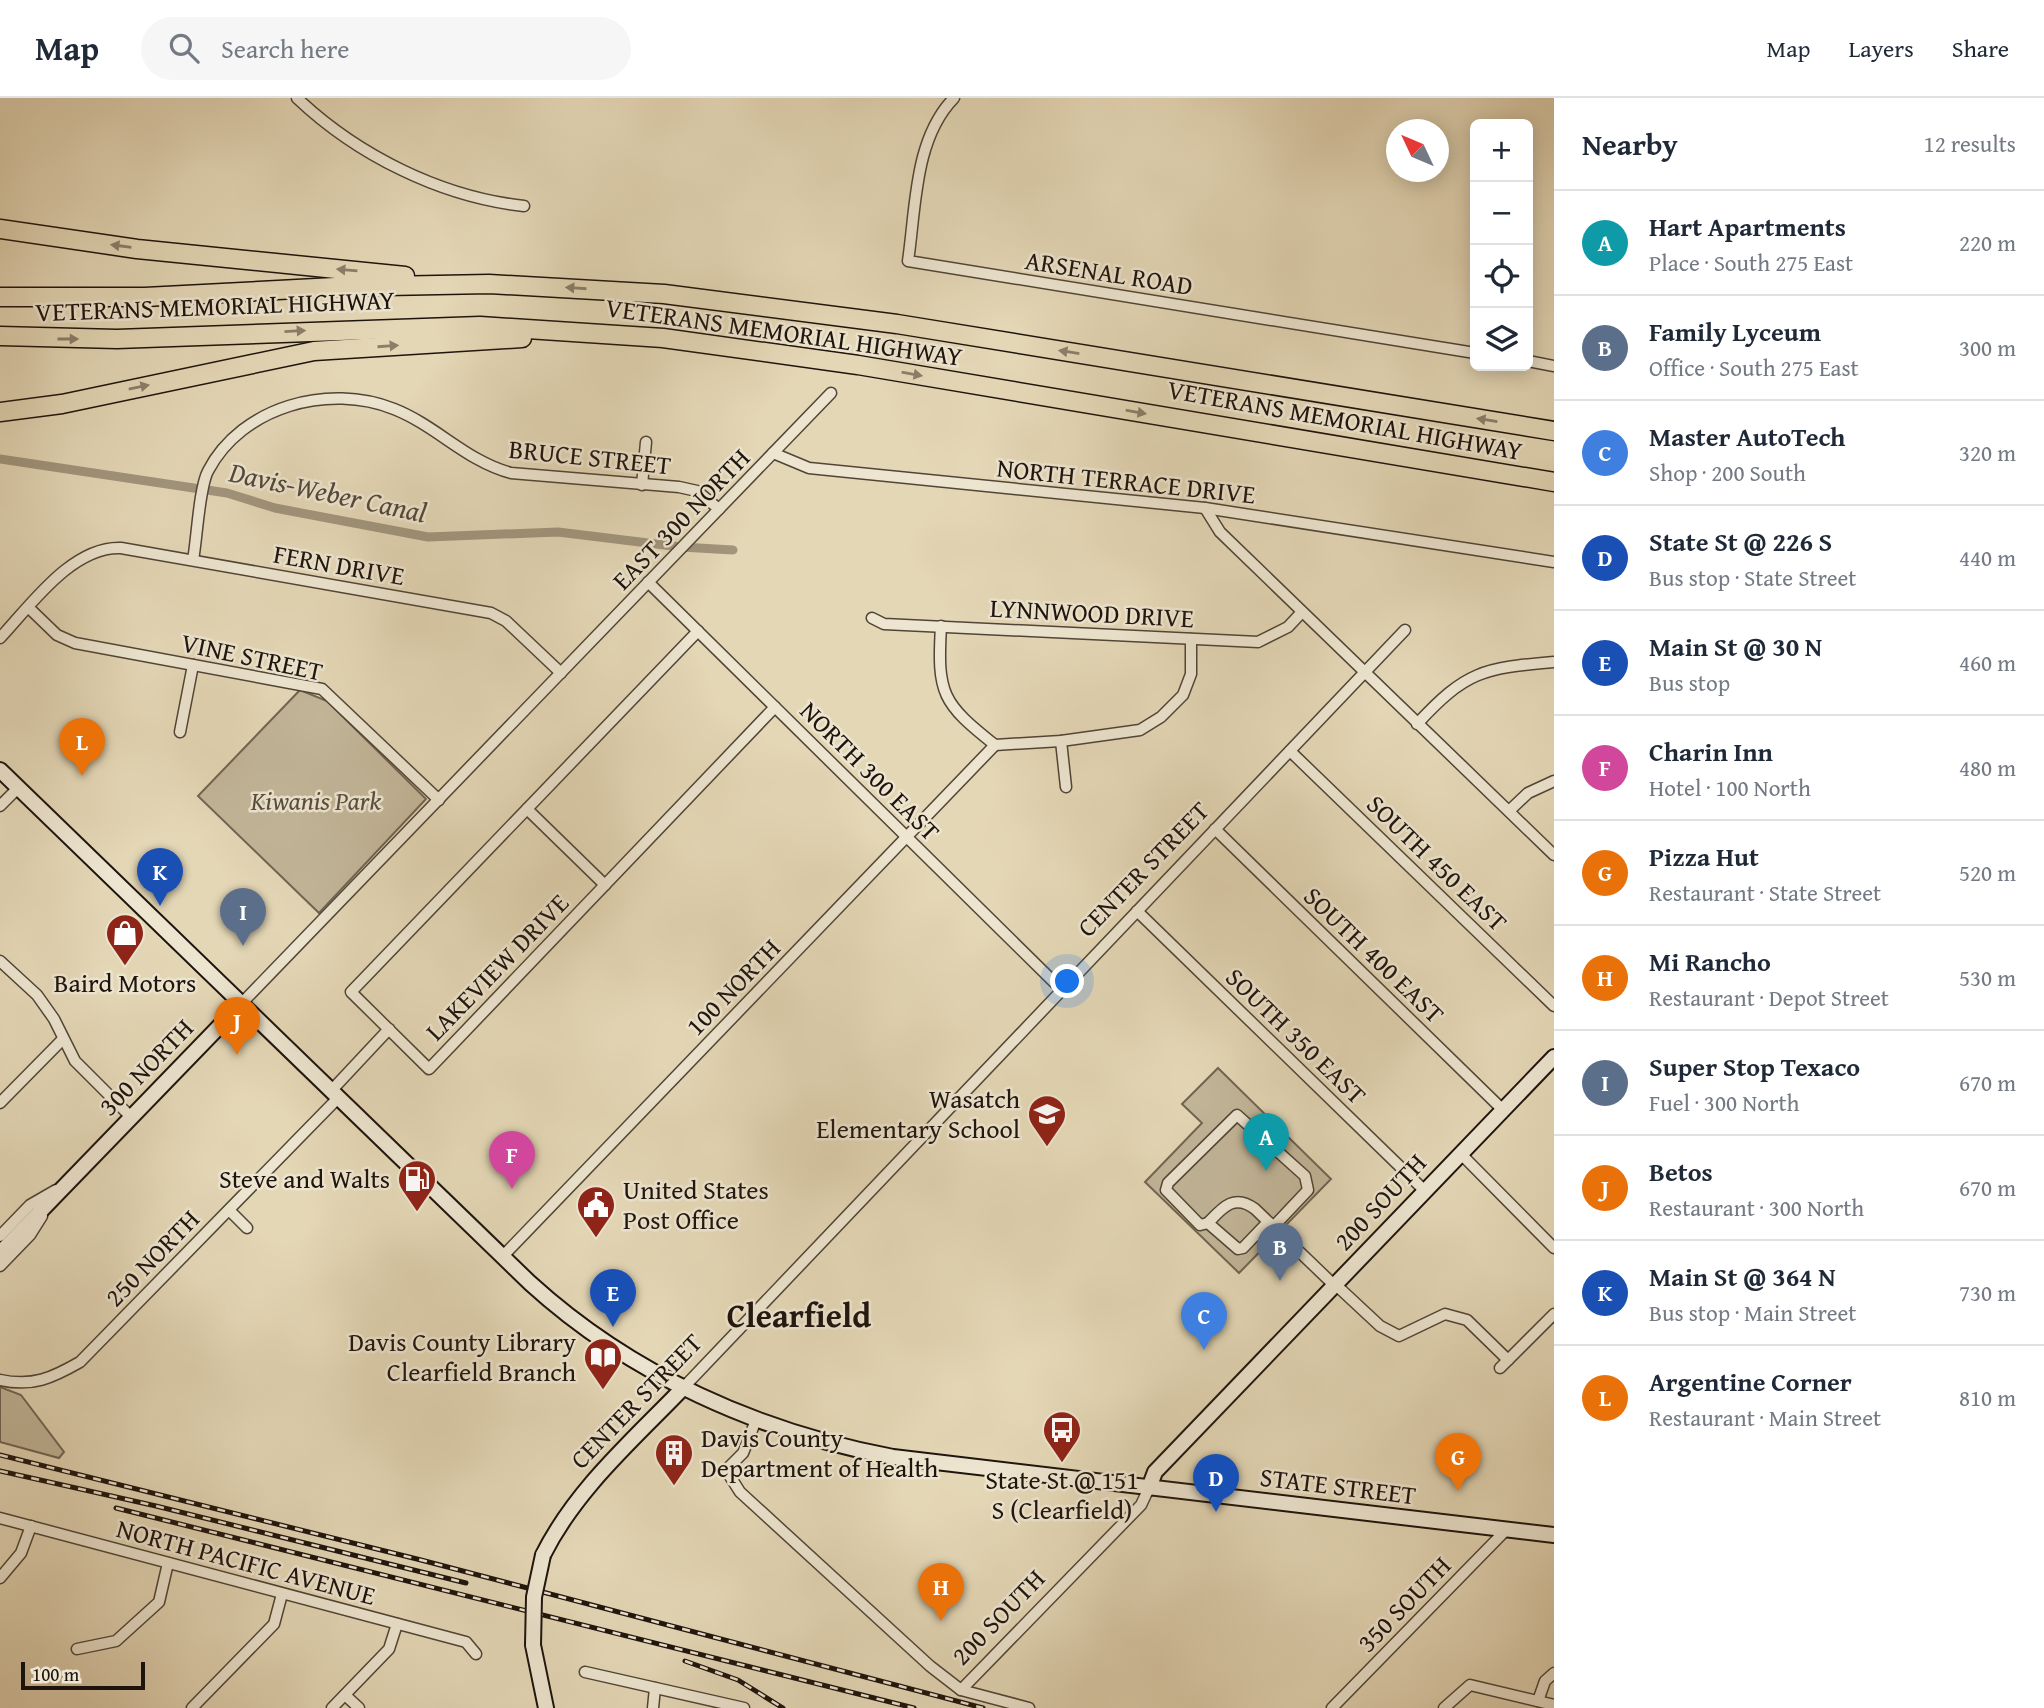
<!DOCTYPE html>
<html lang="en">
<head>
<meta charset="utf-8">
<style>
  :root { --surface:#fff; --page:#f6f6f7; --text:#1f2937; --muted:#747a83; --line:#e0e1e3; --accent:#111827 }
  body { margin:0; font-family:"Gentium Book Plus",serif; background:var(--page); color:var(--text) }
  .controls { position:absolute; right:21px; top:21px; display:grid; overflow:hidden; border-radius:10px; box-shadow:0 4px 18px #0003 }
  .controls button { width:63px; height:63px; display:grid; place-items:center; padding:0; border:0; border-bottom:2px solid var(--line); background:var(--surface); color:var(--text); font:35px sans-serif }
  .compass { position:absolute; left:1386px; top:21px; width:63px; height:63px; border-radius:50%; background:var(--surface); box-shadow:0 4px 18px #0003; rotate:314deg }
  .scale { position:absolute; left:21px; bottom:18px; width:124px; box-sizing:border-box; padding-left:7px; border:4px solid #1e140d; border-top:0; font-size:19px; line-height:24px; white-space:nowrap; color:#1e140d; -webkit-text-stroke:5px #ede5d0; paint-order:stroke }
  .you { position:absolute; left:1068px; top:884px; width:24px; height:24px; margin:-18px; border:5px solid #fff; border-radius:50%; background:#1a73e8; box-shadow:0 0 0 10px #1a73e833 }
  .badge { display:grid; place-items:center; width:46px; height:46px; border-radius:50%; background:var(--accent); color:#fff; font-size:23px; font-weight:700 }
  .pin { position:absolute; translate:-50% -58px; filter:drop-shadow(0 2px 4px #0008) }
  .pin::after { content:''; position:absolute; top:37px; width:24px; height:21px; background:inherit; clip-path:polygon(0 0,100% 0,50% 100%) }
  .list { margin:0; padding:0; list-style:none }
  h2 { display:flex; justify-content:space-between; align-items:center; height:91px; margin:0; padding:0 28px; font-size:30px }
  h2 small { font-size:23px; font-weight:400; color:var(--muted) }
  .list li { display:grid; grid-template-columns:46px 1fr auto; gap:21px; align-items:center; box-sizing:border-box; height:105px; padding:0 28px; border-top:2px solid var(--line) }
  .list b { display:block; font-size:26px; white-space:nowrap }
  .list p { margin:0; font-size:23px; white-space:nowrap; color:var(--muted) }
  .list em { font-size:23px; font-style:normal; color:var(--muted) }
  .icon { flex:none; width:38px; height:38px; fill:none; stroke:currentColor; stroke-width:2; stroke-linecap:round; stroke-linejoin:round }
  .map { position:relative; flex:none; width:1554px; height:1610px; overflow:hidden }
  header { display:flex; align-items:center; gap:42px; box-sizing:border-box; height:98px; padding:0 35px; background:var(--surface); border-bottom:2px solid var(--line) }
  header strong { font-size:33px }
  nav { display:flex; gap:38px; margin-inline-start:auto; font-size:24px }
  .search { width:490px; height:63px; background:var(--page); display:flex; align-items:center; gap:18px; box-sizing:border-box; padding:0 24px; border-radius:38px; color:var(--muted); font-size:26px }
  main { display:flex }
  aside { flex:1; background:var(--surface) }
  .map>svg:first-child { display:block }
</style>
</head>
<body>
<header>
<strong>Map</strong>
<div class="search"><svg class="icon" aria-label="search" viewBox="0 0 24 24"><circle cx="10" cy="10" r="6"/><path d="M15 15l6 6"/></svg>Search here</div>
<nav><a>Map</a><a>Layers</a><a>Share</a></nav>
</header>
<main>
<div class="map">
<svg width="1554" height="1610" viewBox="0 0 1554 1610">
  <rect width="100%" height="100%" fill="#e4d7b6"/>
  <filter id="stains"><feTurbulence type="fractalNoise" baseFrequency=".00286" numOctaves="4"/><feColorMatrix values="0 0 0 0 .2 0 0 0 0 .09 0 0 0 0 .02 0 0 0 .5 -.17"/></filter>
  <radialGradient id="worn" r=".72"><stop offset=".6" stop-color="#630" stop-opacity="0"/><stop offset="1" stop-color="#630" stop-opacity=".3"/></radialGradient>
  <!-- green -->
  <g fill="#c2b699" stroke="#706553" stroke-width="2">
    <polygon points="300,592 327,603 426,701 319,815 198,698"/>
    <polygon points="1218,970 1331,1081 1239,1175 1145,1084 1202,1025 1182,1006"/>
    <polygon points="0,1289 21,1297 64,1354 59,1360 0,1344"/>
  </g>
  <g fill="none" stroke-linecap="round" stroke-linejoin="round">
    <!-- canal -->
    <polyline stroke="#a1957d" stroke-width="9" points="0,361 227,395 275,410 428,439 558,434 681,449 733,452"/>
    <defs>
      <g id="street">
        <path d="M297,0C357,57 441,99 524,108"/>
        <path d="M954,0C914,41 916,109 908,163L1475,255"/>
        <polyline points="1528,263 1554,268"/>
        <polyline points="773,355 809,370 1205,410 1554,464"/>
        <polyline points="642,387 646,344"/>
        <polyline points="1205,410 1220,434 1554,757"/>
        <path d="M193,462C197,441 199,390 208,373C242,308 329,285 394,311C437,328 466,363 511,375L679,389L697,393L719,411"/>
        <polyline points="648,484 1062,892"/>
        <polyline points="29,510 57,537 75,545 322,591 439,702"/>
        <polyline points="872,520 884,526 1258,544 1288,529 1302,514"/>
        <path d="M941,528C937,596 942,605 995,647L1061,643L1140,632L1161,619L1183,597L1191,576V541"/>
        <polyline points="698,533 351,894 429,971 775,609"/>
        <path d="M0,540C31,507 72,448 121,450L491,515L506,523L561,575"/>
        <path d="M1417,626C1466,573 1483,570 1554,564"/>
        <polyline points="180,634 193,567"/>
        <polyline points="1061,643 1066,689"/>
        <polyline points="1290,653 1554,908"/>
        <polyline points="0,708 18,690"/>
        <polyline points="527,711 605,787"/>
        <polyline points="1509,713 1528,695 1554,683"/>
        <polyline points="1215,731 1503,1012"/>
        <polyline points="1137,813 1425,1093"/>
        <polyline points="0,863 37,897 54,921 75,963 131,1019"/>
        <polyline points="241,906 831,295"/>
        <polyline points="331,993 389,931"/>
        <polyline points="0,1005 62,942"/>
        <polyline points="1460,1055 1554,1150"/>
        <polyline points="229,1112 247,1130"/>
        <path d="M1268,1124L1243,1150L1238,1151L1208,1125C1222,1110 1234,1095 1255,1111L1335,1188"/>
        <polyline points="1208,1125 1200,1127 1166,1092 1168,1085 1237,1017 1305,1078 1308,1092 1273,1129"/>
        <polyline points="0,1138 30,1107 56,1092"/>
        <polyline points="502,1159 995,647"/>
        <polyline points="0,1168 30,1137 42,1118"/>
        <polyline points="1336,1187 1380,1228 1399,1238 1445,1216 1467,1222 1508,1262"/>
        <polyline points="1500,1270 1554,1216"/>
        <path d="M0,1282C33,1289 52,1280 80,1264L338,1000"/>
        <polyline points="683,1290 1405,532"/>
        <polyline points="756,1322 743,1355 726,1372 740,1394 930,1568 961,1592 1029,1610"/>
        <polyline points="0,1420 466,1544 476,1556"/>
        <polyline points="0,1480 21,1455 31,1428"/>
        <polyline points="77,1551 116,1543 159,1504 168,1465"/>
        <polyline points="585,1574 744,1610"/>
        <polyline points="961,1592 1141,1407 1149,1390"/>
        <polyline points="345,1597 359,1610"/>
        <polyline points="1538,1603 1545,1583 1554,1575"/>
        <polyline points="192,1610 274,1526 282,1496"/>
        <polyline points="332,1610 389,1551 397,1526"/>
        <polyline points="653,1610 655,1590"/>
        <polyline points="1332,1610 1506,1432"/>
        <polyline points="1444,1610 1470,1587 1554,1607"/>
      </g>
      <g id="secondary">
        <path d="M0,672L530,1185C631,1277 759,1334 893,1359L1554,1437"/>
        <polyline points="0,1155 241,906"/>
        <polyline points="1149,1390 1155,1374 1554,959"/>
        <path d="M543,1457C576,1391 633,1342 683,1290"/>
        <polyline points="533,1547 546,1610"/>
      </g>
      <g id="highway">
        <polyline points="0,131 137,151 405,178"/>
        <polyline points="0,199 145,199 335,189 489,186 664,196 897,226 1554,333"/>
        <polyline points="0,238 117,241 480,228 663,240 858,267 1554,384"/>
        <polyline points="0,314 62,306 314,253 522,240"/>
      </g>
    </defs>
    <!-- street casing -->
    <use href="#street" stroke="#504537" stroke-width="13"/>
    <!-- secondary casing -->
    <use href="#secondary" stroke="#1e140d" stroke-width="18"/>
    <!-- highway casing -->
    <use href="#highway" stroke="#1e140d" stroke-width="21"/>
    <!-- street -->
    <use href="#street" stroke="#ede5d0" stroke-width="10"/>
    <!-- secondary -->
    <use href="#secondary" stroke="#ede5d0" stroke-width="14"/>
    <!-- highway -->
    <use href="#highway" stroke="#e4d7b6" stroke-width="18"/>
    <defs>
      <g id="rail">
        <polyline points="0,1357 421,1462 983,1610"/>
        <polyline points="0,1373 156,1408 466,1485"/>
        <polyline points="116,1410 914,1610"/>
        <polyline points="685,1563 738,1582 783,1610"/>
      </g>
    </defs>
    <!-- rail casing -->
    <use href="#rail" stroke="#1e140d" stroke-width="5"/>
    <!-- rail -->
    <use href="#rail" stroke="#ede5d0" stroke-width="2.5" stroke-dasharray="8" stroke-linecap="butt"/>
    <defs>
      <polyline id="secondary-bridge" points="533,1547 534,1499 543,1457"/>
    </defs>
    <!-- secondary-bridge casing -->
    <use href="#secondary-bridge" stroke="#1e140d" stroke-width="18" stroke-linecap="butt"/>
    <!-- secondary-bridge -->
    <use href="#secondary-bridge" stroke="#ede5d0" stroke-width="14"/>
  </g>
  <!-- one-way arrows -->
  <defs><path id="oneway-solid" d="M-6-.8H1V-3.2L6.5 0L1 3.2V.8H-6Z" transform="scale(1.75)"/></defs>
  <g fill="#8b7f6a">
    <use href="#oneway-solid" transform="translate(121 148) rotate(-172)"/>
    <use href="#oneway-solid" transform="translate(347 172) rotate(-175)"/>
    <use href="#oneway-solid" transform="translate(576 190) rotate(-176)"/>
    <use href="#oneway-solid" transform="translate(295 233) rotate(-3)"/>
    <use href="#oneway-solid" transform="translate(68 241)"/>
    <use href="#oneway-solid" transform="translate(388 248) rotate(-4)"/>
    <use href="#oneway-solid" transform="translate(1069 254) rotate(-171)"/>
    <use href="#oneway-solid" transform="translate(912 276) rotate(10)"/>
    <use href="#oneway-solid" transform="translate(139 289) rotate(-12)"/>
    <use href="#oneway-solid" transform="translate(1136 314) rotate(10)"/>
    <use href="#oneway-solid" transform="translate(1487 322) rotate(-171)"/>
  </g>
  <!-- icons -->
  <defs>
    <symbol id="shop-pin" viewBox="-11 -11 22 30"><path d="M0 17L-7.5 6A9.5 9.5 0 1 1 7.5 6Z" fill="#8f2418" stroke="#ede5d0"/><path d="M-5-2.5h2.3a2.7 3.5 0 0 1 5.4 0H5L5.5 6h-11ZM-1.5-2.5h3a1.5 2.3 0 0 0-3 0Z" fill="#fff"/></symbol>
    <symbol id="school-pin" viewBox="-11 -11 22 30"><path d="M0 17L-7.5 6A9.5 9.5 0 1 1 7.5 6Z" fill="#8f2418" stroke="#ede5d0"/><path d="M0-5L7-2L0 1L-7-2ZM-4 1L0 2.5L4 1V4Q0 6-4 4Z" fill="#fff"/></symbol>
    <symbol id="fuel-pin" viewBox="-11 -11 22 30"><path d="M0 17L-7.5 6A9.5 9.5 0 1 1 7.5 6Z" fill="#8f2418" stroke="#ede5d0"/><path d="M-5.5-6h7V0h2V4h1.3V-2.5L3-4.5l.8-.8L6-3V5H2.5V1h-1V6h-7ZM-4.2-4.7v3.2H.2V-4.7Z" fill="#fff"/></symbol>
    <symbol id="civic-pin" viewBox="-11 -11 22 30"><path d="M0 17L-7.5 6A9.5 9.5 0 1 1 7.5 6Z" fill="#8f2418" stroke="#ede5d0"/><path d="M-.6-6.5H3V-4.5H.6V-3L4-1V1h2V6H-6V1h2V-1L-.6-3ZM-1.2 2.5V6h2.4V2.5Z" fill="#fff"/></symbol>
    <symbol id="library-pin" viewBox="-11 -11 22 30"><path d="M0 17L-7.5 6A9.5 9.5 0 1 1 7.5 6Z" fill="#8f2418" stroke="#ede5d0"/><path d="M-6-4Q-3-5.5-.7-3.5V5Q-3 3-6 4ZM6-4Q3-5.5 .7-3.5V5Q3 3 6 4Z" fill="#fff"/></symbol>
    <symbol id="bus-pin" viewBox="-11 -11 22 30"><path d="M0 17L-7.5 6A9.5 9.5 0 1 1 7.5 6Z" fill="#8f2418" stroke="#ede5d0"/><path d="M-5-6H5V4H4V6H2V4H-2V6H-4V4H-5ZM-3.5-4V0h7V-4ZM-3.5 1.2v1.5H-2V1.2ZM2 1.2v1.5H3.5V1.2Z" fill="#fff"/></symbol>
    <symbol id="building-pin" viewBox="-11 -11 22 30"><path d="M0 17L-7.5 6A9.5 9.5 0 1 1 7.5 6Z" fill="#8f2418" stroke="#ede5d0"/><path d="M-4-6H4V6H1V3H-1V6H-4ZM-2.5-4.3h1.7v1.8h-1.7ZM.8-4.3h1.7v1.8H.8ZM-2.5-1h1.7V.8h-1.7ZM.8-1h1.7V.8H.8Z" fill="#fff"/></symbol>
  </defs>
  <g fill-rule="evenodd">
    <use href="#shop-pin" x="103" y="813" width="44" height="60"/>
    <use href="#school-pin" x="1025" y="994" width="44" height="60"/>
    <use href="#fuel-pin" x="395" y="1059" width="44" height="60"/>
    <use href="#civic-pin" x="574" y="1085" width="44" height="60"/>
    <use href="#library-pin" x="581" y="1237" width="44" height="60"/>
    <use href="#bus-pin" x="1040" y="1310" width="44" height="60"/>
    <use href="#building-pin" x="652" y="1333" width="44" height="60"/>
  </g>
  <g text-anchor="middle" stroke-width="5" stroke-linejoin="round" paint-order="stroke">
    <!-- street labels -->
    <g font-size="26" fill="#1e140d" stroke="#ede5d0">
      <text transform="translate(1109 175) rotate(9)" y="9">ARSENAL ROAD</text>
      <text transform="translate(215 208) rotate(-2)" y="9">VETERANS MEMORIAL HIGHWAY</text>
      <text transform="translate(784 234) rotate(8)" y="9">VETERANS MEMORIAL HIGHWAY</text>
      <text transform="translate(1345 322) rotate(10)" y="9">VETERANS MEMORIAL HIGHWAY</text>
      <text transform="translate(590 359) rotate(6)" y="9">BRUCE STREET</text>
      <text transform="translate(1126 383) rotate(6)" y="9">NORTH TERRACE DRIVE</text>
      <text transform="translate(681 421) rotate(-46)" y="9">EAST 300 NORTH</text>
      <text transform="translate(339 467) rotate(10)" y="9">FERN DRIVE</text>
      <text transform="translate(1092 515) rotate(3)" y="9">LYNNWOOD DRIVE</text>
      <text transform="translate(252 559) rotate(12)" y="9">VINE STREET</text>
      <text transform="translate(870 673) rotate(45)" y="9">NORTH 300 EAST</text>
      <text transform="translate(1437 765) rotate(44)" y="9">SOUTH 450 EAST</text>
      <text transform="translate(1143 771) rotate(-46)" y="9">CENTER STREET</text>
      <text transform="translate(1374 857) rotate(44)" y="9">SOUTH 400 EAST</text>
      <text transform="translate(497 869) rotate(-46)" y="9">LAKEVIEW DRIVE</text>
      <text transform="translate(733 889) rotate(-46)" y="9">100 NORTH</text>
      <text transform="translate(1296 938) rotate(44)" y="9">SOUTH 350 EAST</text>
      <text transform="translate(146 969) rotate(-46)" y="9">300 NORTH</text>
      <text transform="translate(1380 1104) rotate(-47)" y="9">200 SOUTH</text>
      <text transform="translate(152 1160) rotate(-46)" y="9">250 NORTH</text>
      <text transform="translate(636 1303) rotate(-46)" y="9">CENTER STREET</text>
      <text transform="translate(1338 1388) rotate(7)" y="9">STATE STREET</text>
      <text transform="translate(246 1464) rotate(15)" y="9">NORTH PACIFIC AVENUE</text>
      <text transform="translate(1404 1506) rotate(-46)" y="9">350 SOUTH</text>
      <text transform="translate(998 1519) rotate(-46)" y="9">200 SOUTH</text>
    </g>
    <!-- park labels -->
    <g font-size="26" font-style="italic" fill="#574d3e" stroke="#ede5d0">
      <text x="316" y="712">Kiwanis Park</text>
    </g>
    <!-- poi labels -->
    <g font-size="26" fill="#1e140d" stroke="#ede5d0" text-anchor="end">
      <text x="125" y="894" text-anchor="middle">Baird Motors</text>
      <text x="1020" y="1010">Wasatch<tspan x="1020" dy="30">Elementary School</tspan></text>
      <text x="390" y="1090">Steve and Walts</text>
      <text x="623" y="1101" text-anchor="start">United States<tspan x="623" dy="30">Post Office</tspan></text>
      <text x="576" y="1253">Davis County Library<tspan x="576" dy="30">Clearfield Branch</tspan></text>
      <text x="701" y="1349" text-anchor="start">Davis County<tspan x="701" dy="30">Department of Health</tspan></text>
      <text x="1062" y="1391" text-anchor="middle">State St @ 151<tspan x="1062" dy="30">S (Clearfield)</tspan></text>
    </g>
    <!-- water labels -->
    <g font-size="28" font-style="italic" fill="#52483a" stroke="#ede5d0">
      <text transform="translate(328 394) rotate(12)" y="10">Davis-Weber Canal</text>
    </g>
    <!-- district labels -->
    <g font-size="33" font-weight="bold" fill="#1e140d" stroke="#ede5d0">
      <text x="799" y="1229">Clearfield</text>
    </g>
  </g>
  <rect width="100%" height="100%" filter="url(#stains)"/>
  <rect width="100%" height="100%" fill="url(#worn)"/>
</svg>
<div class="controls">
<button>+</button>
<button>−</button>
<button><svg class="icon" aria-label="locate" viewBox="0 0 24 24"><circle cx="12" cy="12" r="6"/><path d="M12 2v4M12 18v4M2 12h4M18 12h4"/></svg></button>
<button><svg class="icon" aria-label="layers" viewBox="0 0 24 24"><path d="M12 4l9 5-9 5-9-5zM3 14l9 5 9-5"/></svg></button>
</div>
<svg class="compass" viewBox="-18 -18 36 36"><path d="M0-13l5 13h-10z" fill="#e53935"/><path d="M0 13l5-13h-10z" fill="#747a83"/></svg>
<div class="scale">100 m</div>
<div class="you"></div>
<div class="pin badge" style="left:1266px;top:1073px;background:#0f9aa8">A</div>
<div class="pin badge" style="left:1280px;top:1183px;background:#5c6f8a">B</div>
<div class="pin badge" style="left:1204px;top:1252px;background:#3f7fe0">C</div>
<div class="pin badge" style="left:1216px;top:1414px;background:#1a4fb4">D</div>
<div class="pin badge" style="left:613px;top:1229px;background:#1a4fb4">E</div>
<div class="pin badge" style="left:512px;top:1091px;background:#d1479c">F</div>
<div class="pin badge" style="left:1458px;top:1393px;background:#e8710a">G</div>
<div class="pin badge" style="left:941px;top:1523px;background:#e8710a">H</div>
<div class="pin badge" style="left:243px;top:848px;background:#5c6f8a">I</div>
<div class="pin badge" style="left:237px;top:957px;background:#e8710a">J</div>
<div class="pin badge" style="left:160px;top:808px;background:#1a4fb4">K</div>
<div class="pin badge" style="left:82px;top:678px;background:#e8710a">L</div>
</div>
<aside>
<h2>Nearby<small>12 results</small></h2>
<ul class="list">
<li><span class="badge" style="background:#0f9aa8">A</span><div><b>Hart Apartments</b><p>Place · South 275 East</p></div><em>220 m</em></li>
<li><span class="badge" style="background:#5c6f8a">B</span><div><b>Family Lyceum</b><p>Office · South 275 East</p></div><em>300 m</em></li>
<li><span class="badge" style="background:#3f7fe0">C</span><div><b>Master AutoTech</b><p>Shop · 200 South</p></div><em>320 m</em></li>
<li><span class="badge" style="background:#1a4fb4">D</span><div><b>State St @ 226 S</b><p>Bus stop · State Street</p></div><em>440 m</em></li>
<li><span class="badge" style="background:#1a4fb4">E</span><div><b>Main St @ 30 N</b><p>Bus stop</p></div><em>460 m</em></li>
<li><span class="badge" style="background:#d1479c">F</span><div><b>Charin Inn</b><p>Hotel · 100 North</p></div><em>480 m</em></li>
<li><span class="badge" style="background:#e8710a">G</span><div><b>Pizza Hut</b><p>Restaurant · State Street</p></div><em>520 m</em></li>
<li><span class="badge" style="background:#e8710a">H</span><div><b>Mi Rancho</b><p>Restaurant · Depot Street</p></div><em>530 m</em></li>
<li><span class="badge" style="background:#5c6f8a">I</span><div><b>Super Stop Texaco</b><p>Fuel · 300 North</p></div><em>670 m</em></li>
<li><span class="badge" style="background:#e8710a">J</span><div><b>Betos</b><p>Restaurant · 300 North</p></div><em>670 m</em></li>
<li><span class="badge" style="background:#1a4fb4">K</span><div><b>Main St @ 364 N</b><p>Bus stop · Main Street</p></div><em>730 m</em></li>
<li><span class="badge" style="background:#e8710a">L</span><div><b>Argentine Corner</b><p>Restaurant · Main Street</p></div><em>810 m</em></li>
</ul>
</aside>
</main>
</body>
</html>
